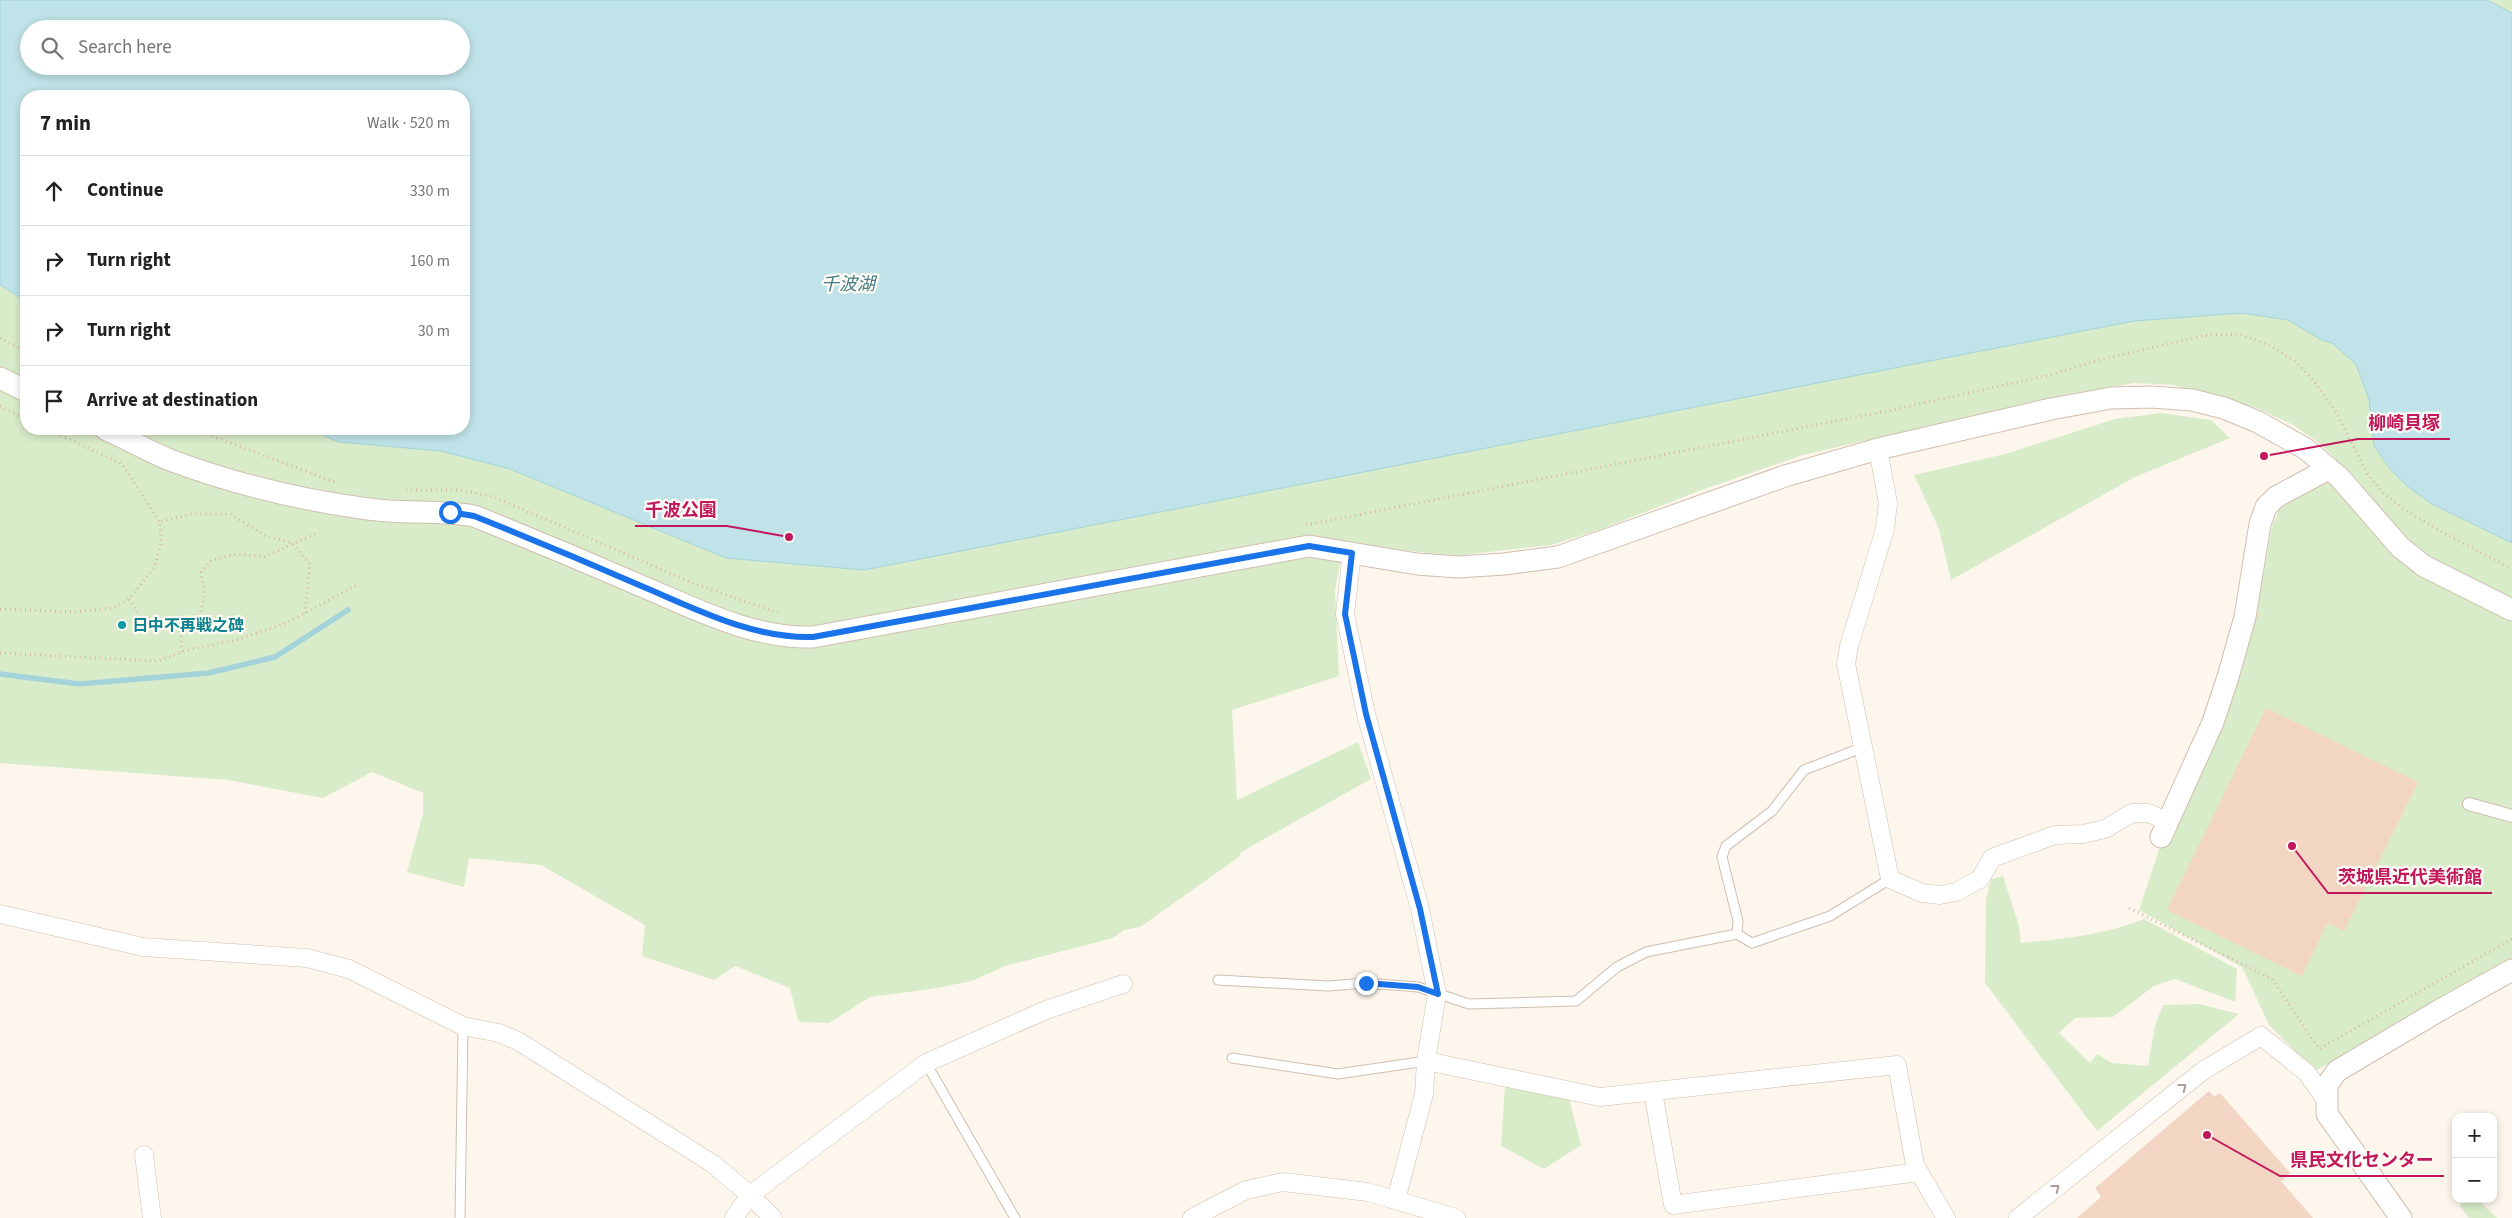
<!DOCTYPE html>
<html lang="en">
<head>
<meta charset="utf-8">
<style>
  :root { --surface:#fff; --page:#f2f2f2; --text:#222; --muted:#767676; --line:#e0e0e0 }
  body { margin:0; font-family:"Source Sans 3","Noto Sans JP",sans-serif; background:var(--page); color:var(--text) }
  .controls { position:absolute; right:15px; bottom:15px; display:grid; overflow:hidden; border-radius:10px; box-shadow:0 2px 8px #0003 }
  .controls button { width:45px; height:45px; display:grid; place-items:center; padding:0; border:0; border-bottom:1px solid var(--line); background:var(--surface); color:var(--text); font:25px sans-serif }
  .stop { position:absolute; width:15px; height:15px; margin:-11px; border:4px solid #1a73e8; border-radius:50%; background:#fff }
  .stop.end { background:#1a73e8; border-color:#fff; box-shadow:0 1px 5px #0008 }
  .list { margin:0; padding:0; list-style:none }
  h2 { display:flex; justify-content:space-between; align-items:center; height:65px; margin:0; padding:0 20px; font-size:21px }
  h2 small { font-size:16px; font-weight:400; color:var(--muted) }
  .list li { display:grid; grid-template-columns:32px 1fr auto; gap:15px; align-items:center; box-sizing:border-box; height:70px; padding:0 20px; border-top:1px solid var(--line) }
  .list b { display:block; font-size:19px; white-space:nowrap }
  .list em { font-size:16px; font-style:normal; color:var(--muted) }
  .icon { flex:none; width:28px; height:28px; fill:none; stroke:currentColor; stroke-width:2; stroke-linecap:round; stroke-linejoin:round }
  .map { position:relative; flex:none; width:2512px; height:1218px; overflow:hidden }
  .search { position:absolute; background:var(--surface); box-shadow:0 2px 8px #0003; left:20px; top:20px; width:450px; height:55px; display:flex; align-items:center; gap:12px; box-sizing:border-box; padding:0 18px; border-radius:28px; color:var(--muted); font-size:19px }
  .panel { position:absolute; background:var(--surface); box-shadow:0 2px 8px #0003; left:20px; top:90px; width:450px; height:345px; border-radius:20px }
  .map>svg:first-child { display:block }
</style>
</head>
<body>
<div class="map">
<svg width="2512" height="1218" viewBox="0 0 2512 1218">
  <rect width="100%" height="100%" fill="#fdf6ec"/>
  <!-- green -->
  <g fill="#d8ecc9" fill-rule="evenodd">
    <path d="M0,0H2512V960L2315,1071L2269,1025L2242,967L2139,910L2160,847L2231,700L2254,626L2272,526L2279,510L2337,464L2333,456L2318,442L2293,425L2257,408L2173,385L2135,383L2068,394L1803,455L1699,491L1599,530L1551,545L1453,556L1344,543L1335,590L1339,676L1232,710L1237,800L1358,742L1371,779L1241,852L1239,857L1140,927L1124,930L1113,938L1005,966L972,981L931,989L870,997L829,1023L801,1022L798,1020L790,988L735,966L714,980L642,956L645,925L541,865L469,858L464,887L407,872L423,814V793L372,772L323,798L228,780L0,763ZM29,29H461V66H29ZM26,96H464V429H26Z"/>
    <polygon points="2161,413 2211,420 2230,438 2135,477 1951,580 1939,529 1914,475 2005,454 2115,419"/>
    <path d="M2003,876L2019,926L2021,943C2063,939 2104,935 2144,919L2237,969L2235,1002L2175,979L2154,986L2113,1017L2075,1018L2059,1033L2090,1063L2097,1054L2112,1063L2148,1066L2155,1026L2163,1005L2199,1004L2239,1014L2097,1131L1985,983L1986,900L1991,879Z"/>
    <polygon points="1505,1086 1569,1099 1581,1145 1544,1169 1501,1146"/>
    <polygon points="2464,1199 2477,1199 2497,1218 2469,1218 2460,1206"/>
  </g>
  <!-- water -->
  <path fill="#bfe3e8" stroke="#a5d3da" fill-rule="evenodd" d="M0,0H2487L2512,13V543L2432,504L2408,487L2391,470L2374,446L2369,399L2356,364L2332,343L2322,340L2288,320L2242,313L2134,321L864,570L726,558L510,469L441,451L339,442L308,429H464V96H26V301L0,285ZM29,29H461V66H29Z"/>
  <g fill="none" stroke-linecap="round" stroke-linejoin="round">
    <!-- stream -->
    <polyline stroke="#a5d3da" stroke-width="5.5" points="0,674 79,684 209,673 275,657 348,610"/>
  </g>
  <!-- building -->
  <g fill="#f3d5c3">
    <polygon points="2266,708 2418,782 2344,931 2327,923 2302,976 2167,910"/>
    <polygon points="2209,1091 2214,1097 2220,1093 2290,1173 2281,1181 2313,1218 2077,1218 2101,1197 2095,1188"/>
  </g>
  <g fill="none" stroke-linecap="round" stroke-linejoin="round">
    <defs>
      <g id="service">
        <polyline points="1737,934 1738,921 1722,857 1726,846 1772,811 1804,770 1864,747"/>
        <polyline points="1218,980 1328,986 1366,983 1418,987 1469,1004 1576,1001 1617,967 1646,952 1737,934 1752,943 1830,916 1890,879"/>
        <polyline points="1232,1058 1338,1074 1426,1061"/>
        <polyline points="926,1063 1015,1218"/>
        <polyline points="460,1218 463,1026"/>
      </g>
      <polyline id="pedestrian" points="2469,804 2512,816"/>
      <g id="minor">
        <polyline points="1878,449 1888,503 1885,529 1849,646 1846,664 1890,879 1922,893 1940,895 1956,892 1980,879 1992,858 2055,835 2083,834 2105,829 2132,813 2148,813 2167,821"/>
        <polyline points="1352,553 1345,614 1366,714 1420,909 1437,994 1426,1061 1424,1094 1396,1200"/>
        <polyline points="0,914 143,947 307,958 349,969 463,1026 499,1033 518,1041 713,1164 750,1195 773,1218"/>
        <polyline points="1426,1061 1600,1097 1897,1065 1915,1165 1946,1218"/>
        <polyline points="1653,1092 1673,1205 1918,1172"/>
        <polyline points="144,1155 152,1218"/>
        <polyline points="734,1218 750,1195 926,1063 1046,1010 1123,984"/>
        <polyline points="1192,1218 1246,1190 1283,1182 1368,1192 1456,1218"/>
        <polyline points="2018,1218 2204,1070 2261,1036 2307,1073 2325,1099"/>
      </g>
      <g id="tertiary">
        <polyline points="0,378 26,391"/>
        <path d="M105,429C127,439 148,451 170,460C234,484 300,500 368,509C403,514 439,510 474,516C529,538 584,561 639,585C694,608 752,639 813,637L1309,546L1417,564L1458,567L1504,564L1558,557L1785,476L1878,449L2051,409L2111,398L2152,397L2192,400L2224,408L2258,422L2306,449L2340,478L2400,547L2424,566L2512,610"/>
        <polyline points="2161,837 2213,722 2228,677 2245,617 2260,524 2266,507 2276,497 2328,469"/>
        <polyline points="2401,1218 2327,1114 2327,1085 2337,1071 2440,1010 2512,970"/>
      </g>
    </defs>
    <!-- service casing -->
    <use href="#service" stroke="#d1beb0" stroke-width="11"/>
    <!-- pedestrian casing -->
    <use href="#pedestrian" stroke="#d1beb0" stroke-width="14"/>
    <!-- minor casing -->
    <use href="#minor" stroke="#d1beb0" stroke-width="19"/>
    <!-- tertiary casing -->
    <use href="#tertiary" stroke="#d1beb0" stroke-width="23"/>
    <!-- path -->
    <g stroke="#d9b8a5" stroke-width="3" stroke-dasharray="1 4" stroke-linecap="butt">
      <polyline points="0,338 26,351"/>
      <polyline points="0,406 26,419"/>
      <polyline points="47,429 122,464 160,522"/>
      <polyline points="193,429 335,482"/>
      <polyline points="406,490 461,490 494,497 690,582 778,613"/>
      <polyline points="1306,525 1892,410 2050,375 2099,360 2208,335 2240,334 2271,346 2295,361 2314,381 2336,412 2368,475 2384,494 2405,510 2440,531 2512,569"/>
      <polyline points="129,599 141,617 179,621 199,616 205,596 201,572 212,560 238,554 264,557 319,532"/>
      <polyline points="0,609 76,612 113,608 129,599 154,568 161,544 160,522 190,514 230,514 266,536 292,543 310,564 305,613"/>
      <polyline points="179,621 182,652"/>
      <polyline points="0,653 157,661 192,649 236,640 284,624 359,584"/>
      <polyline points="2129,908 2272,979 2319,1049 2512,939"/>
    </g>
    <!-- service -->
    <use href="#service" stroke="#fff" stroke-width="9"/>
    <!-- pedestrian -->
    <use href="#pedestrian" stroke="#fff" stroke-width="12"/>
    <!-- minor -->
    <use href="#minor" stroke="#fff" stroke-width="18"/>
    <!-- tertiary -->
    <use href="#tertiary" stroke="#fff" stroke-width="21"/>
  </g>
  <!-- one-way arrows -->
  <defs><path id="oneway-chevron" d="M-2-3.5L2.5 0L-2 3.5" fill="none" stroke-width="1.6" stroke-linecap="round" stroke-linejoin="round" transform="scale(1.25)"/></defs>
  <g stroke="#af9d94">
    <use href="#oneway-chevron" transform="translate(2183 1087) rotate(-38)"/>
    <use href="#oneway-chevron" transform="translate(2056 1188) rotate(-38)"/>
  </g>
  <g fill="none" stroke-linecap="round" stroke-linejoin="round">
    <!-- route -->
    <path stroke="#1a73e8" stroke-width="6" d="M450,512L474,516C529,538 584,561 639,585C694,608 752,639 813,637L1309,546L1352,553L1345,614L1366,714L1420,909L1438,994L1418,987L1366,983"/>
  </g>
  <!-- markers -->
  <circle fill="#0f9aa8" stroke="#fffaf3" stroke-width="2" cx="122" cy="625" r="5"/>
  <g text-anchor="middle" stroke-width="4.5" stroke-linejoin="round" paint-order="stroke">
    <!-- culture labels -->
    <g font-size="16" font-weight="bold" fill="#0d838f" stroke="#fffaf3" text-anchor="start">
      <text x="132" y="631">日中不再戦之碑</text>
    </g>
    <!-- water labels -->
    <g font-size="18" font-style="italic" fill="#437c86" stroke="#fffaf3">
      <text x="848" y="290">千波湖</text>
    </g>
  </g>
  <!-- callouts -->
  <path fill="none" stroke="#c2185b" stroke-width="2" d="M2264 456L2358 439H2450M789 537L727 526H635M2292 846L2328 893H2492M2207 1135L2280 1176H2444"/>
  <g fill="#c2185b" stroke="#fffaf3" stroke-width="2">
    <circle cx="2264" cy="456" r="5"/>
    <circle cx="789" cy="537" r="5"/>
    <circle cx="2292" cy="846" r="5"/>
    <circle cx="2207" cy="1135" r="5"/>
  </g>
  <g font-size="18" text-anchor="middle" font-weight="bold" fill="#c2185b" stroke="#fffaf3" stroke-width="4.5" stroke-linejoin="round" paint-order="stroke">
    <text x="2404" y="429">柳崎貝塚</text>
    <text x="681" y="516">千波公園</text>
    <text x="2410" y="883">茨城県近代美術館</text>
    <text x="2362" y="1166">県民文化センター</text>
  </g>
</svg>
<div class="controls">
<button>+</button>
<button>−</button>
</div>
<div class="stop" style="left:450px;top:512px"></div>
<div class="stop end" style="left:1366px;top:983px"></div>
<div class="search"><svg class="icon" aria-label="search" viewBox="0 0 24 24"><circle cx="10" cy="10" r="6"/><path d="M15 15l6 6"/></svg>Search here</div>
<section class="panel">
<h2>7 min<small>Walk · 520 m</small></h2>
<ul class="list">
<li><svg class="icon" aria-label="ahead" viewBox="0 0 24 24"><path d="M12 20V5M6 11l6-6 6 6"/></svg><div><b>Continue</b></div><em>330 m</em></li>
<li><svg class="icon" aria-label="right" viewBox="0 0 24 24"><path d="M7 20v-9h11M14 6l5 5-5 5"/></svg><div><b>Turn right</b></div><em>160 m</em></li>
<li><svg class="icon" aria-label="right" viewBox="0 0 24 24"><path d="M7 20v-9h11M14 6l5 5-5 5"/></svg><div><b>Turn right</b></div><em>30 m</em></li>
<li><svg class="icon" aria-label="arrive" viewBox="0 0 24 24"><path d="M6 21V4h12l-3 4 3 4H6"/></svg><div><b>Arrive at destination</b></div></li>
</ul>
</section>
</div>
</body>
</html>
